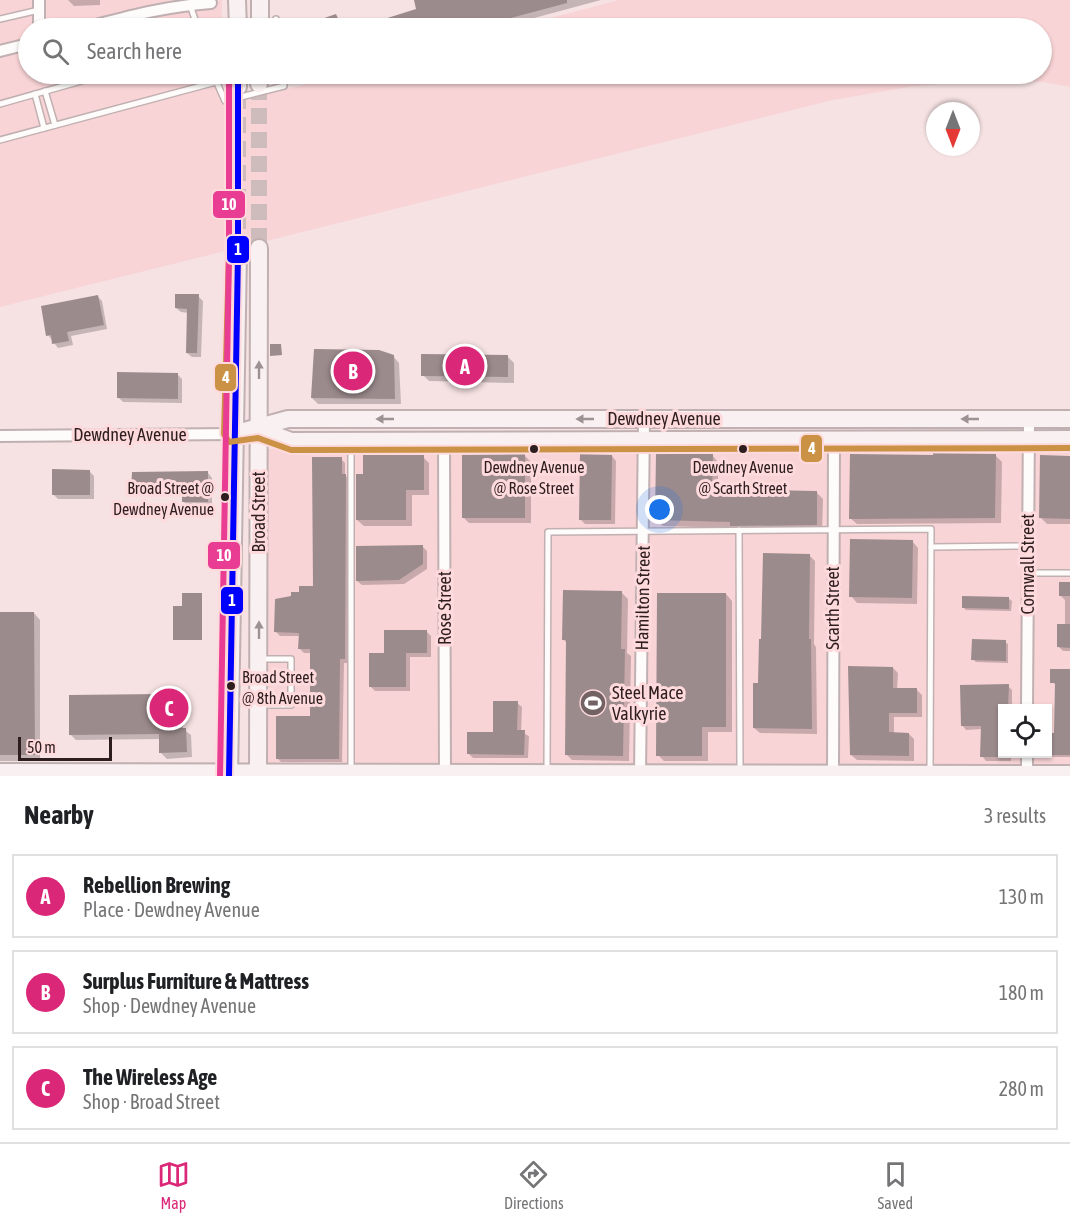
<!DOCTYPE html>
<html lang="en">
<head>
<meta charset="utf-8">
<style>
  :root { --surface:#fff; --page:#f6f6f6; --text:#202124; --muted:#757577; --line:#e0e0e0; --accent:#db2777 }
  body { margin:0; font-family:"Asap Condensed",sans-serif; background:var(--page); color:var(--text) }
  .controls { position:absolute; right:18px; bottom:18px; display:grid; overflow:hidden; border-radius:0px; box-shadow:0 2px 4px #0004 }
  .controls button { width:54px; height:54px; display:grid; place-items:center; padding:0; border:0; border-bottom:2px solid var(--line); background:var(--surface); color:var(--text); font:30px sans-serif }
  .compass { position:absolute; left:926px; top:102px; width:54px; height:54px; border-radius:50%; background:var(--surface); box-shadow:0 2px 4px #0004; rotate:180deg }
  .scale { position:absolute; left:18px; bottom:15px; width:94px; box-sizing:border-box; padding-left:6px; border:3px solid #2d1d1e; border-top:0; font-size:16px; line-height:21px; white-space:nowrap; color:#2d1d1e; -webkit-text-stroke:4px #fedadc; paint-order:stroke }
  .you { position:absolute; left:660px; top:510px; width:21px; height:21px; margin:-15px; border:4px solid #fff; border-radius:50%; background:#1a73e8; box-shadow:0 0 0 9px #1a73e833 }
  .badge { display:grid; place-items:center; width:39px; height:39px; border-radius:50%; background:var(--accent); color:#fff; font-size:20px; font-weight:700 }
  .pin { position:absolute; translate:-50% -50%; border:3px solid #fff; box-shadow:0 2px 6px #0006 }
  .list { margin:0; padding:0; list-style:none }
  h2 { display:flex; justify-content:space-between; align-items:center; height:78px; margin:0; padding:0 24px; font-size:26px }
  h2 small { font-size:20px; font-weight:400; color:var(--muted) }
  .list li { display:grid; grid-template-columns:39px 1fr auto; gap:18px; align-items:center; box-sizing:border-box; height:84px; margin:0 12px 12px; padding:0 12px; border:2px solid var(--line); border-radius:0px }
  .list b { display:block; font-size:22px; white-space:nowrap }
  .list p { margin:0; font-size:20px; white-space:nowrap; color:var(--muted) }
  .list em { font-size:20px; font-style:normal; color:var(--muted) }
  .icon { flex:none; width:33px; height:33px; fill:none; stroke:currentColor; stroke-width:2; stroke-linecap:round; stroke-linejoin:round }
  .map { position:relative; flex:none; width:1070px; height:776px; overflow:hidden }
  .search { position:absolute; background:var(--surface); box-shadow:0 2px 4px #0004; left:18px; right:18px; top:18px; height:66px; display:flex; align-items:center; gap:15px; box-sizing:border-box; padding:0 21px; border-radius:33px; color:var(--muted); font-size:22px }
  .sheet { height:366px; background:var(--surface) }
  nav { display:flex; justify-content:space-around; align-items:center; box-sizing:border-box; height:84px; border-top:2px solid var(--line); background:var(--surface); font-size:16px; color:var(--muted) }
  nav a { display:grid; justify-items:center; gap:3px }
  nav .on { color:var(--accent) }
  .map>svg:first-child { display:block }
</style>
</head>
<body>
<div class="map">
<svg width="1070" height="776" viewBox="0 0 1070 776">
  <rect width="100%" height="100%" fill="#f6e2e3"/>
  <!-- built -->
  <g fill="#f9d4d6" fill-rule="evenodd">
    <polygon points="0,0 222,0 222,28 28,28 28,74 222,74 223,106 345,74 1042,74 1042,28 512,28 619,0 1070,0 1070,87 1043,82 982,80 908,87 833,100 0,307"/>
    <path d="M1070,446V776H268L265,449ZM1002,708H1048V754H1002Z"/>
  </g>
  <!-- shadow -->
  <g fill="#0003">
    <polygon points="68,0 100,0 100,5 74,6"/>
    <polygon points="415,0 601,0 497,28 360,28 418,10"/>
    <polygon points="336,16 344,28 298,28"/>
    <polygon points="295,74 333,74 300,82"/>
    <polygon points="198,296 203,301 201,357 192,357 187,353 189,313 181,312 176,308"/>
    <polygon points="98,297 102,301 107,329 71,336 73,345 58,348 48,335"/>
    <polygon points="393,356 399,363 401,404 318,404 312,398"/>
    <polygon points="508,357 514,363 514,383 429,381 423,375"/>
    <polygon points="177,374 182,379 182,403 123,402 118,397"/>
    <polygon points="712,455 718,462 718,491 817,493 823,499 822,531 737,531 734,528 663,526 657,520"/>
    <polygon points="995,455 1002,462 1001,523 857,524 850,518"/>
    <polygon points="525,456 531,462 531,523 469,523 463,517"/>
    <polygon points="612,456 616,461 615,524 585,524 580,519"/>
    <polygon points="423,457 429,463 429,495 412,495 412,526 364,526 357,520"/>
    <polygon points="1070,457 1070,524 1047,524 1041,518"/>
    <polygon points="341,459 345,463 345,475 350,480 348,663 344,663 342,762 281,762 277,758 311,718 311,653 304,653 300,649 300,636 280,636 276,632 300,594 314,588"/>
    <polygon points="89,471 94,476 94,499 58,499 53,494"/>
    <polygon points="208,473 212,478 212,506 188,506 183,501 183,493 138,493 133,488"/>
    <polygon points="912,541 918,548 917,604 857,603 851,596"/>
    <polygon points="422,546 427,551 427,569 404,584 362,585 357,581"/>
    <polygon points="809,555 815,561 814,644 816,647 817,734 760,733 754,728 760,685"/>
    <polygon points="1070,584 1070,651 1063,651 1059,647 1065,626 1065,600 1060,595"/>
    <polygon points="622,593 628,599 627,653 631,656 629,761 572,760 566,754 568,644 563,639"/>
    <polygon points="726,594 732,601 732,732 708,732 708,761 664,761 658,755"/>
    <polygon points="1009,599 1012,601 1011,611 966,610 963,607"/>
    <polygon points="0,613 34,613 40,620 40,761 0,761"/>
    <polygon points="427,632 431,636 431,657 410,657 410,691 375,691 370,686 386,655"/>
    <polygon points="1005,642 1008,644 1008,663 976,662 973,659"/>
    <polygon points="893,668 898,673 897,690 917,690 922,695 922,717 894,717 894,734 909,734 914,739 914,761 857,760 851,755"/>
    <polygon points="1070,671 1070,757 1053,757 1049,754 1056,735 1056,685 1052,682"/>
    <polygon points="1008,686 1012,690 1012,708 1002,708 1002,754 1011,754 1011,761 986,761 982,756 982,729 966,730 962,725"/>
    <polygon points="178,690 184,696 183,729 191,735 192,757 167,759 161,753 161,739 76,740 70,734"/>
    <polygon points="517,703 522,707 521,732 529,736 528,758 473,758 468,753 494,734"/>
  </g>
  <!-- building -->
  <g fill="#9c8b8c">
    <polygon points="414,0 567,0 567,3 474,28 362,28 362,26 416,9"/>
    <polygon points="336,14 342,28 299,28 298,27"/>
    <polygon points="175,294 199,294 197,353 186,353 187,309 175,308"/>
    <polygon points="98,295 104,325 67,332 69,341 52,344 51,335 46,336 41,306"/>
    <polygon points="270,344 281,344 282,355 270,356"/>
    <polygon points="314,349 379,350 394,355 395,399 311,398"/>
    <polygon points="421,354 508,355 508,377 421,376"/>
    <polygon points="117,372 178,373 178,399 117,398"/>
    <polygon points="656,453 713,454 712,489 817,491 817,525 730,526 730,522 655,520"/>
    <polygon points="933,453 996,454 995,518 849,519 850,454 933,455"/>
    <polygon points="525,454 525,518 462,518 462,455"/>
    <polygon points="580,454 612,455 611,520 579,520"/>
    <polygon points="363,455 424,455 424,490 406,490 406,520 356,520 356,474 363,474"/>
    <polygon points="1040,455 1070,456 1070,519 1039,518"/>
    <polygon points="312,457 342,457 342,474 346,474 345,659 340,659 339,759 276,759 276,716 310,716 310,649 298,649 299,633 274,632 275,599 291,596 291,592 299,592 299,586 313,586"/>
    <polygon points="52,469 90,470 90,495 52,495"/>
    <polygon points="208,471 208,502 182,502 182,489 131,489 132,472"/>
    <polygon points="850,539 913,540 912,598 849,597"/>
    <polygon points="423,545 423,564 399,580 356,581 356,546"/>
    <polygon points="763,553 810,554 809,639 811,639 812,729 753,728 753,683 758,683 759,639 761,639"/>
    <rect x="1059" y="582" width="11" height="14"/>
    <polygon points="563,590 622,591 621,649 625,649 623,756 565,755 566,640 562,640"/>
    <polygon points="182,593 202,593 202,640 173,640 173,606 182,606"/>
    <polygon points="657,593 726,593 726,727 702,727 702,756 656,756"/>
    <polygon points="962,596 1009,597 1009,609 962,608"/>
    <polygon points="0,612 34,612 35,755 0,755"/>
    <polygon points="1057,624 1070,624 1070,648 1057,647"/>
    <polygon points="384,630 427,630 427,653 406,653 406,687 369,687 369,653 384,653"/>
    <polygon points="972,639 1006,640 1006,661 971,660"/>
    <polygon points="848,666 893,667 893,688 917,688 917,713 889,713 889,732 909,733 909,756 850,755"/>
    <polygon points="1050,669 1070,669 1070,755 1047,755 1047,733 1054,733 1055,683 1050,683"/>
    <polygon points="1009,684 1008,708 1002,708 1002,757 980,757 981,726 961,726 960,685"/>
    <polygon points="159,689 179,689 178,728 186,728 187,752 159,753 159,734 69,735 69,695 159,694"/>
    <polygon points="493,701 518,701 517,730 525,730 524,755 467,754 467,732 493,732"/>
  </g>
  <g fill="none" stroke-linecap="round" stroke-linejoin="round">
    <!-- secondary-tunnel -->
    <g stroke="#cebbbc" stroke-width="16" stroke-dasharray="16 8" stroke-linecap="butt">
      <polyline points="259,84 259,248"/>
      <polyline points="238,253 238,87"/>
    </g>
    <defs>
      <g id="lane">
        <polyline points="190,5 198,28"/>
        <polyline points="0,19 39,10"/>
        <polyline points="276,19 277,28"/>
        <polyline points="213,74 225,101 284,86 283,74"/>
        <polyline points="45,91 55,125"/>
        <polyline points="35,94 44,128"/>
        <polyline points="0,104 106,74"/>
        <polyline points="0,140 216,82"/>
        <polyline points="351,445 351,771"/>
        <polyline points="739,530 740,771"/>
        <polyline points="931,547 1028,546"/>
        <polyline points="1027,573 1070,573"/>
        <polyline points="260,705 291,705 291,659 260,659"/>
        <polyline points="547,771 548,532 931,529 930,770"/>
      </g>
      <g id="street">
        <polyline points="39,0 39,28"/>
        <path d="M84,28C127,17 166,6 211,3"/>
        <polyline points="0,51 28,44"/>
        <polyline points="0,436 233,434"/>
        <polyline points="444,441 445,776"/>
        <polyline points="1027,708 1029,419"/>
        <polyline points="640,776 644,419"/>
        <polyline points="833,776 834,439"/>
        <polyline points="1027,776 1027,754"/>
      </g>
      <g id="secondary">
        <polyline points="237,0 238,28"/>
        <polyline points="260,28 260,0"/>
        <polyline points="238,74 238,87"/>
        <polyline points="259,84 259,74"/>
        <polyline points="259,429 291,441 1070,439"/>
        <polyline points="233,434 288,419 1070,419"/>
        <polyline points="0,772 1070,774"/>
        <polyline points="229,776 238,253"/>
        <polyline points="258,776 259,248"/>
      </g>
    </defs>
    <!-- lane casing -->
    <use href="#lane" stroke="#c1b0b1" stroke-width="8"/>
    <!-- street casing -->
    <use href="#street" stroke="#c1b0b1" stroke-width="14"/>
    <!-- secondary casing -->
    <use href="#secondary" stroke="#c1b0b1" stroke-width="20"/>
    <!-- lane -->
    <use href="#lane" stroke="#fefbfb" stroke-width="5"/>
    <!-- street -->
    <use href="#street" stroke="#fefbfb" stroke-width="10"/>
    <!-- secondary -->
    <use href="#secondary" stroke="#f8f0f1" stroke-width="16"/>
    <defs>
      <polyline id="bus-1" points="229,776 238,253 238,74"/>
      <polyline id="bus-2" points="229,74 229,253 224,434 229,442 258,438 291,450 1070,448"/>
      <polyline id="bus-3" points="220,776 229,253 229,74"/>
    </defs>
    <!-- bus-1 casing -->
    <use href="#bus-1" stroke="#fedadc" stroke-width="10"/>
    <!-- bus-2 casing -->
    <use href="#bus-2" stroke="#fedadc" stroke-width="10"/>
    <!-- bus-3 casing -->
    <use href="#bus-3" stroke="#fedadc" stroke-width="10"/>
    <!-- bus-1 -->
    <use href="#bus-1" stroke="#00f" stroke-width="6"/>
    <!-- bus-2 -->
    <use href="#bus-2" stroke="#cb9145" stroke-width="6"/>
    <!-- bus-3 -->
    <use href="#bus-3" stroke="#e93d93" stroke-width="6"/>
  </g>
  <!-- one-way arrows -->
  <defs><path id="oneway-solid" d="M-6-.8H1V-3.2L6.5 0L1 3.2V.8H-6Z" transform="scale(1.5)"/></defs>
  <g fill="#9d9192">
    <use href="#oneway-solid" transform="translate(259 370) rotate(-90)"/>
    <use href="#oneway-solid" transform="translate(385 419) rotate(180)"/>
    <use href="#oneway-solid" transform="translate(585 419) rotate(180)"/>
    <use href="#oneway-solid" transform="translate(970 419) rotate(180)"/>
    <use href="#oneway-solid" transform="translate(259 630) rotate(-90)"/>
  </g>
  <!-- icons -->
  <defs>
    <symbol id="stadium-disc" viewBox="-11 -11 22 22"><circle r="9.5" fill="#736263" stroke="#fedadc"/><path d="M0-5a6.5 5 0 1 0 0 10a6.5 5 0 1 0 0-10ZM-3.5-1.8h7v3.6h-7Z" fill="#fff"/></symbol>
  </defs>
  <g fill-rule="evenodd">
    <use href="#stadium-disc" x="578" y="688" width="30" height="30"/>
  </g>
  <!-- markers -->
  <g fill="#2d1d1e" stroke="#fedadc" stroke-width="2">
    <circle cx="534" cy="449" r="5"/>
    <circle cx="743" cy="449" r="5"/>
    <circle cx="225" cy="497" r="5"/>
    <circle cx="231" cy="686" r="5"/>
  </g>
  <g text-anchor="middle" stroke-width="6" stroke-linejoin="round" paint-order="stroke">
    <!-- bus labels -->
    <g font-size="16" fill="#2d1d1e" stroke="#fedadc">
      <text x="534" y="473">Dewdney Avenue<tspan x="534" dy="21">@ Rose Street</tspan></text>
      <text x="743" y="473">Dewdney Avenue<tspan x="743" dy="21">@ Scarth Street</tspan></text>
      <text x="214" y="494" text-anchor="end">Broad Street @<tspan x="214" dy="21">Dewdney Avenue</tspan></text>
      <text x="242" y="683" text-anchor="start">Broad Street<tspan x="242" dy="21">@ 8th Avenue</tspan></text>
    </g>
    <!-- street labels -->
    <g font-size="18" fill="#2d1d1e" stroke="#fedadc">
      <text x="664" y="425">Dewdney Avenue</text>
      <text x="130" y="441">Dewdney Avenue</text>
      <text transform="translate(259 512) rotate(-90)" y="6">Broad Street</text>
      <text transform="translate(1028 564) rotate(-90)" y="6">Cornwall Street</text>
      <text transform="translate(643 598) rotate(-89)" y="6">Hamilton Street</text>
      <text transform="translate(445 608) rotate(-90)" y="6">Rose Street</text>
      <text transform="translate(833 608) rotate(-90)" y="6">Scarth Street</text>
    </g>
    <!-- poi labels -->
    <g font-size="18" fill="#2d1d1e" stroke="#fedadc" text-anchor="start">
      <text x="612" y="699">Steel Mace<tspan x="612" dy="21">Valkyrie</tspan></text>
    </g>
  </g>
  <g stroke="#fedadc" stroke-width="2">
    <rect x="212" y="190" width="34" height="29" rx="6" fill="#e93d93"/>
    <rect x="226" y="235" width="24" height="29" rx="6" fill="#00f"/>
    <rect x="214" y="363" width="23" height="29" rx="6" fill="#cb9145"/>
    <rect x="800" y="434" width="23" height="29" rx="6" fill="#cb9145"/>
    <rect x="207" y="541" width="34" height="29" rx="6" fill="#e93d93"/>
    <rect x="220" y="586" width="24" height="29" rx="6" fill="#00f"/>
  </g>
  <g font-size="16" text-anchor="middle" font-weight="bold" fill="#fff">
    <text x="229" y="210">10</text>
    <text x="238" y="255">1</text>
    <text x="226" y="383">4</text>
    <text x="812" y="454">4</text>
    <text x="224" y="561">10</text>
    <text x="232" y="606">1</text>
  </g>
</svg>
<div class="controls">
<button><svg class="icon" aria-label="locate" viewBox="0 0 24 24"><circle cx="12" cy="12" r="6"/><path d="M12 2v4M12 18v4M2 12h4M18 12h4"/></svg></button>
</div>
<svg class="compass" viewBox="-18 -18 36 36"><path d="M0-13l5 13h-10z" fill="#e53935"/><path d="M0 13l5-13h-10z" fill="#757577"/></svg>
<div class="scale">50 m</div>
<div class="you"></div>
<div class="pin badge" style="left:465px;top:366px">A</div>
<div class="pin badge" style="left:353px;top:371px">B</div>
<div class="pin badge" style="left:169px;top:708px">C</div>
<div class="search"><svg class="icon" aria-label="search" viewBox="0 0 24 24"><circle cx="10" cy="10" r="6"/><path d="M15 15l6 6"/></svg>Search here</div>
</div>
<section class="sheet">
<h2>Nearby<small>3 results</small></h2>
<ul class="list">
<li><span class="badge">A</span><div><b>Rebellion Brewing</b><p>Place · Dewdney Avenue</p></div><em>130 m</em></li>
<li><span class="badge">B</span><div><b>Surplus Furniture &amp; Mattress</b><p>Shop · Dewdney Avenue</p></div><em>180 m</em></li>
<li><span class="badge">C</span><div><b>The Wireless Age</b><p>Shop · Broad Street</p></div><em>280 m</em></li>
</ul>
</section>
<nav>
<a class="on"><svg class="icon" aria-label="map" viewBox="0 0 24 24"><path d="M3 6l6-2 6 2 6-2v14l-6 2-6-2-6 2zM9 4v14M15 6v14"/></svg>Map</a>
<a><svg class="icon" aria-label="directions" viewBox="0 0 24 24"><path d="M12 3l9 9-9 9-9-9zM9 14v-3h6M13 9l2 2-2 2"/></svg>Directions</a>
<a><svg class="icon" aria-label="saved" viewBox="0 0 24 24"><path d="M7 4h10v16l-5-4-5 4z"/></svg>Saved</a>
</nav>
</body>
</html>
